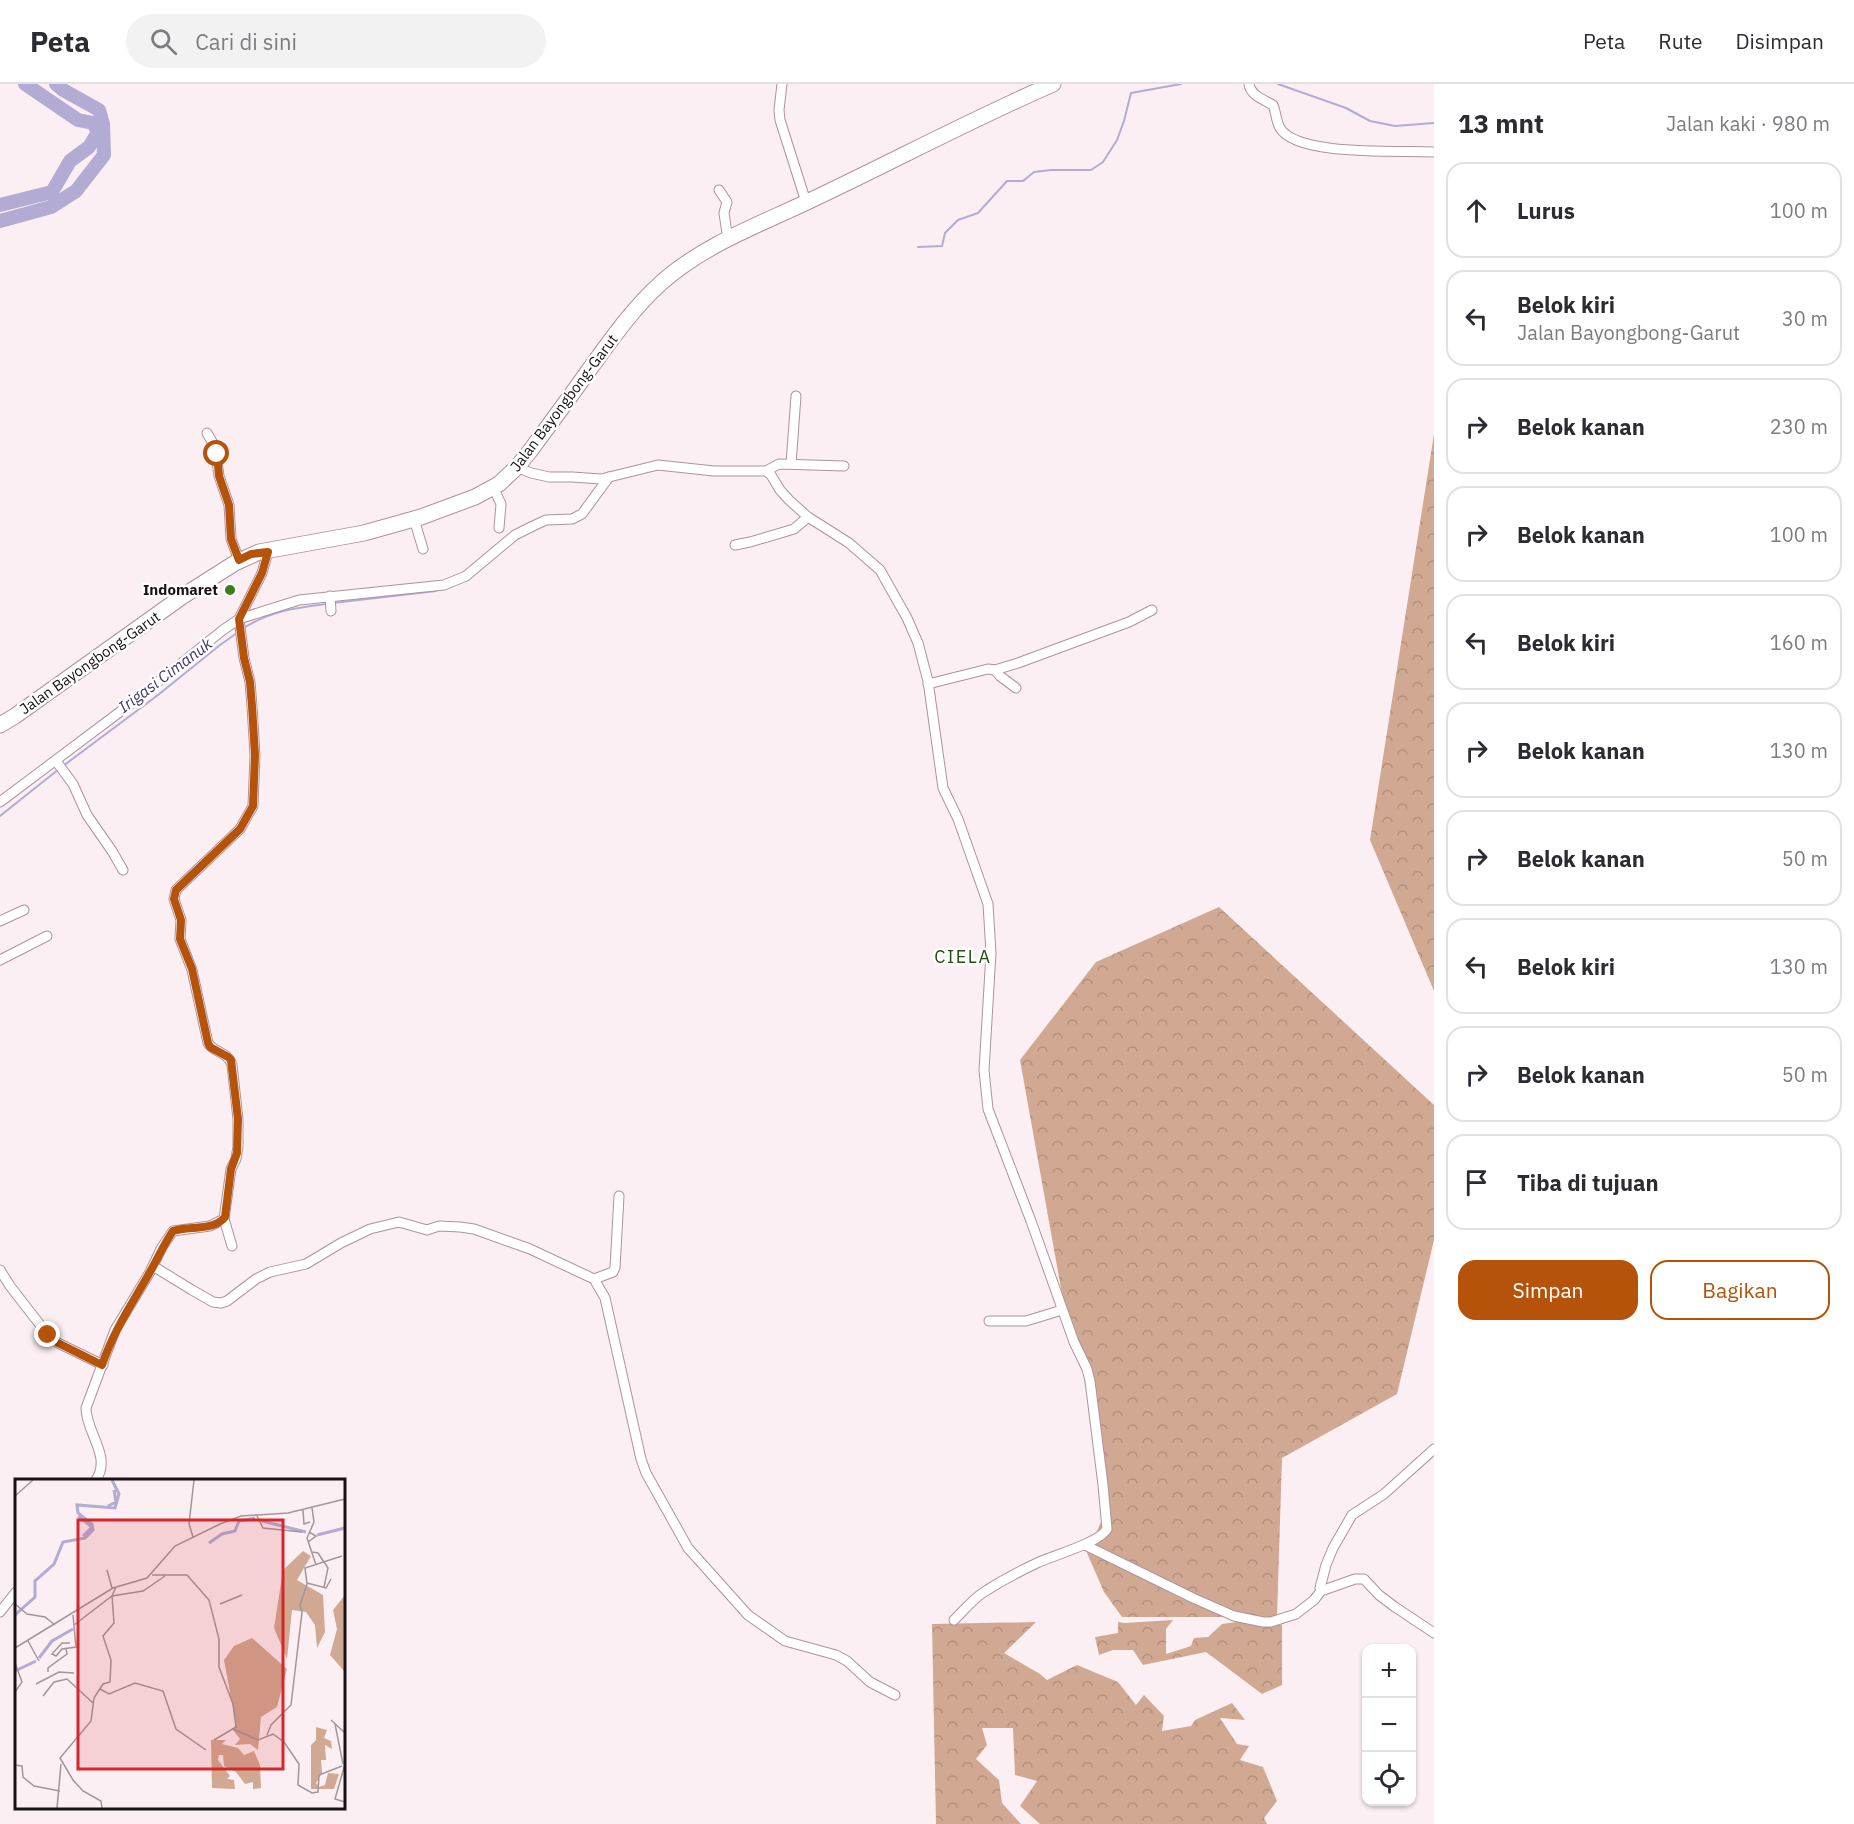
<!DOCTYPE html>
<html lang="id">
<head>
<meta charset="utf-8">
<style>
  :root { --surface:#fff; --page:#f2f2f3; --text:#2b2b33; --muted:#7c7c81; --line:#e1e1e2; --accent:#b45309 }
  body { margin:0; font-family:"IBM Plex Sans",sans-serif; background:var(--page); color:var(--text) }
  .controls { position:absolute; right:18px; bottom:18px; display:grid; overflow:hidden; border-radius:12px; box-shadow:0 2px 4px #0004 }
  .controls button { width:54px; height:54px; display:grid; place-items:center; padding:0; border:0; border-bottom:2px solid var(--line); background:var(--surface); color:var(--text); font:30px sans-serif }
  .stop { position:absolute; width:18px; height:18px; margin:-14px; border:4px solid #b45309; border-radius:50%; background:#fff }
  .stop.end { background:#b45309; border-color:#fff; box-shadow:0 2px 6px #0008 }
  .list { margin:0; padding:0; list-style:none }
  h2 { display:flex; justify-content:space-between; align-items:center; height:78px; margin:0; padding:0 24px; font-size:26px }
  h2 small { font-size:20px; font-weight:400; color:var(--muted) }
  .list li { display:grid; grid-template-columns:39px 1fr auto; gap:18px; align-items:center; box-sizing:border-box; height:96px; margin:0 12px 12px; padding:0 12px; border:2px solid var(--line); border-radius:18px }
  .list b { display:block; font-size:22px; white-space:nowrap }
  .list p { margin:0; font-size:20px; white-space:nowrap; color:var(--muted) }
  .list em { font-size:20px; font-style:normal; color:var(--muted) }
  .actions { display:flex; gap:12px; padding:18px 24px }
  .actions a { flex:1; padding:14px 0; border:2px solid var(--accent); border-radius:18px; text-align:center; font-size:21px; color:var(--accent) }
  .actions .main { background:var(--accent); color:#fff }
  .icon { flex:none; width:33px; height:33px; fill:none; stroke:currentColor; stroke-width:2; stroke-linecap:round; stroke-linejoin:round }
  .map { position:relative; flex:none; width:1434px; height:1740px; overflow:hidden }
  header { display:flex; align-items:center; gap:36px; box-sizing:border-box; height:84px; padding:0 30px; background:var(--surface); border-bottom:2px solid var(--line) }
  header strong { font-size:28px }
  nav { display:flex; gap:33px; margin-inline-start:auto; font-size:21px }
  .search { width:420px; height:54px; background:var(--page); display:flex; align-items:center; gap:15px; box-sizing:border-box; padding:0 21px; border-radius:33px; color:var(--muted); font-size:22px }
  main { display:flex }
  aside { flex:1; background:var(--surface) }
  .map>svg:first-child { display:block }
</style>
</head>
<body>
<header>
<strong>Peta</strong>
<div class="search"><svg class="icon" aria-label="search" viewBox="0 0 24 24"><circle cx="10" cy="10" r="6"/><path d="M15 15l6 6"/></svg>Cari di sini</div>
<nav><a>Peta</a><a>Rute</a><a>Disimpan</a></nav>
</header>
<main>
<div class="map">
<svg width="1434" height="1740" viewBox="0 0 1434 1740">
  <defs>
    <pattern id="forest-crowns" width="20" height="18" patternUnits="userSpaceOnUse" patternTransform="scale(1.5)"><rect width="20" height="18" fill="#d1a993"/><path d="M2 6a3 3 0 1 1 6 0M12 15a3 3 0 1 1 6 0" fill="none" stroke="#b3907e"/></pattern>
  </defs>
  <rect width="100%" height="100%" fill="#fbeff4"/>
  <!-- forest -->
  <g fill="url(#forest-crowns)">
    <polygon points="1434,350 1434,907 1370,756"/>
    <polygon points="1219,823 1434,1021 1434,1156 1397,1310 1282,1374 1277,1533 1122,1533 1104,1508 1087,1469 1106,1427 1087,1285 1062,1210 1020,976 1096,878"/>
    <polygon points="1173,1536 1166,1545 1166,1570 1191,1562 1194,1554 1208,1553 1222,1540 1244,1537 1282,1541 1282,1601 1262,1610 1206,1568 1143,1581 1133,1566 1113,1566 1099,1571 1095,1553 1118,1549 1118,1538 1124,1539"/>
    <polygon points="1036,1538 1004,1569 1040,1590 1047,1596 1077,1581 1118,1598 1136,1621 1144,1611 1164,1632 1162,1647 1191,1642 1195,1636 1232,1619 1245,1636 1220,1634 1237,1660 1249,1662 1240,1676 1263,1683 1277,1717 1264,1734 1267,1740 1040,1740 1020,1722 1037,1697 1015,1691 1013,1644 982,1644 987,1661 976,1675 999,1696 1002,1719 1021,1740 936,1740 932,1540"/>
  </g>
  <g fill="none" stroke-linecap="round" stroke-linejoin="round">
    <!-- stream -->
    <g stroke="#b2acd4" stroke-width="2">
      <polyline points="1278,0 1346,24 1370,37 1395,42 1434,39"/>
      <polyline points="918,163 942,162 945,149 958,136 978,129 1007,97 1023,97 1034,88 1051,86 1091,86 1103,78 1117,56 1124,37 1131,9 1181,0"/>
      <polyline points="333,519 436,507"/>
      <path d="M242,545C270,527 295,524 327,520"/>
      <polyline points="63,682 158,611 220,561 237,549"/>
      <polyline points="0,732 59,685"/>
    </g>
    <!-- river -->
    <g stroke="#b2acd4" stroke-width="14">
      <polyline points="0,121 52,108 70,77 89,63 98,48 93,39 78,36 25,0"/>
      <polyline points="0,137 51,123 76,107 104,71 103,40 99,26 63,6 56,0"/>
    </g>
    <defs>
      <g id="minor">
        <polyline points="782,0 779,26 780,36 806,118"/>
        <path d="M1249,0C1250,11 1264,16 1273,21C1276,28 1276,37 1280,44C1297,73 1402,66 1434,68"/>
        <polyline points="719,106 727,118 724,129 728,156"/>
        <polyline points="207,349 215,363 219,392 229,421 231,455 239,476"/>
        <polyline points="791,380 796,312"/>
        <path d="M517,383L531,389L549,393H572L601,395L658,381L714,387H766L771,391L780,406L789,416L808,433L849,459L880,486L907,534L918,559L928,597L943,704L958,735L988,820L991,869L984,986L988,1025L1031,1137L1074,1258L1087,1285L1090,1297L1103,1401L1107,1445C1099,1459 1054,1471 1037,1479C1020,1487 1001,1497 984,1508C973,1515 964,1526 954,1536"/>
        <polyline points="766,387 779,380 844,382"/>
        <polyline points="493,403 501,420 499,444"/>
        <polyline points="414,435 423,465"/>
        <polyline points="735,461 750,458 794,445 808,433"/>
        <polyline points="330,512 331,527"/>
        <polyline points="995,586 1018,579 1129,538 1152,526"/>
        <polyline points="928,600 988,585 995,586 1000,592 1016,604"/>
        <polyline points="56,677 73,700 87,731 112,767 123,786"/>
        <polyline points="0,718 133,618 223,546 239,535 299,516 444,501 466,492 515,451 533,442 546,436 572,435 582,430 609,393"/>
        <polyline points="0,837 24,826"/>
        <polyline points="0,876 47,852"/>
        <polyline points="224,1135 232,1162"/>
        <polyline points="153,1182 192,1206 213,1218 221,1219 227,1217 256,1195 270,1188 306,1180 341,1159 370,1145 399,1138 427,1146 439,1142 460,1143 474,1145 530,1165 594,1195 605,1214 641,1375 646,1389 688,1464 748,1531 785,1557 836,1571 847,1577 870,1598 895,1611"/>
        <polyline points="0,1186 10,1202 48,1251 58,1259 103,1281"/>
        <polyline points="594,1195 613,1188 615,1184 619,1112"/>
        <polyline points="989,1237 1026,1237 1062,1226"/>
        <path d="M96,1396C112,1372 86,1349 86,1324L115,1246L150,1188L162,1163L173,1147L210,1142L224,1135L231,1085L236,1075L238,1062V1035L232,981C228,968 215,969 208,959L192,886L180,855L181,836L174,815L176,806L240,745L253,722L255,671L252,622L250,598L244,574L239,535L262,489L268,468"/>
        <polyline points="1085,1461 1193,1514 1234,1532 1263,1538 1271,1538 1296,1530 1314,1516 1321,1507 1355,1495 1364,1495 1379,1511 1395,1523 1434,1549"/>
        <polyline points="1321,1507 1320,1504 1326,1481 1333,1464 1352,1431 1384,1410 1434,1365"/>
        <polyline points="0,1528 16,1508"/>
      </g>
      <path id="primary" d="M0,641L15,632L183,512L235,479L259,468L364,449L421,433L475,413L499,400L517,383L530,367C550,340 570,313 589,286C611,256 633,224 661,199C702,162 758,141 807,118C890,79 970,36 1053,0"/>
    </defs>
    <!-- minor casing -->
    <use href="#minor" stroke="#ae929e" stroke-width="11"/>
    <!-- primary casing -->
    <use href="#primary" stroke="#ae929e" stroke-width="17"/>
    <!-- minor -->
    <use href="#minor" stroke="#fff" stroke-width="9"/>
    <!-- primary -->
    <use href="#primary" stroke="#fff" stroke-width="15"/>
  </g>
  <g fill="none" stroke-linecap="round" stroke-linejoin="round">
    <!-- route -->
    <path stroke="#b45309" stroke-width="8" d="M48,1251L58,1259L102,1281C114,1246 132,1220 150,1188C158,1174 164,1160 173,1147C189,1141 213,1148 225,1133L231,1085L237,1069L238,1035L231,976L228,973L210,963L208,959L192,885L180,855L181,836L174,815L176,806L240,745L253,722L255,671L252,622L250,598L244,574L239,535L262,489L268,468L251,470L239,476L231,455L229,421L219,392L217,370"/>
  </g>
  <!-- markers -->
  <circle fill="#397c1e" stroke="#fff" stroke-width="2" cx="230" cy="506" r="6"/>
  <g text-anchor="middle" stroke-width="5" stroke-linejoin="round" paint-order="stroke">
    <!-- street labels -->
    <g font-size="15" fill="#191014" stroke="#fff">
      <text transform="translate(564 319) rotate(-53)" y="5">Jalan Bayongbong-Garut</text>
      <text transform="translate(90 579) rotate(-35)" y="5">Jalan Bayongbong-Garut</text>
    </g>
    <!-- poi labels -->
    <g font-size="15" font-weight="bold" fill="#191014" stroke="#fff" text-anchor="end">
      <text x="218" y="511">Indomaret</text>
    </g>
    <!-- water labels -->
    <g font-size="16" font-style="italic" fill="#403568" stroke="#fff">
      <text transform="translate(165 591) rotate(-37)" y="6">Irigasi Cimanuk</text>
    </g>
    <!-- quarter labels -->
    <g font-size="18" letter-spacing="1.5" fill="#224c11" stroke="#fff">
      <text x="963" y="879">CIELA</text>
    </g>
  </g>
  <!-- overview -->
  <g transform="translate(15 1395)">
    <rect width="330" height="330" fill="#fbeff4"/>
    <path d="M288,72L296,77L282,101L308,116L310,153L302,169L300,146L291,133L277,131L272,180L259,149L268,91ZM330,116V193L315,176L322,150L318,131ZM237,159L272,190L262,228L246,238L243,271L235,265L220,266L225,260L218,251L221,245L209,181L219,167ZM301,248L312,251L309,259L316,262L317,270L310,266L311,281H306L307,294L301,304L304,308L310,306L313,294L324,295L319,310H296V266L301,261ZM196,261H211L207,265L223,269L229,276L239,272L245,286L246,309L238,310V303L230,305L221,293L209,287L208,276H204L203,281L215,297L212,300L219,301L220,310L197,309Z" fill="#d1a993"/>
    <path fill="none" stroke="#b2acd4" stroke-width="3" d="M93,27L101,23L99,11M63,37L77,48L68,57M247,42L291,53M302,56L330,49M194,64L207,55L220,52L224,42L240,39M0,136L20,118V102L39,85L48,63L70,59L78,51L77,45L63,34L62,26L100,29L104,15L97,1M24,179L37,162L58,150M0,192L21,182"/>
    <path fill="none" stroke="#a1969a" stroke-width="1.5" d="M0,17L18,1M297,29L299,43L292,59L301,86M288,31L289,45L295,43M241,35L248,49L287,53M178,58L174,45L179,1M293,63L301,57L294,53M297,73L303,74L313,89L309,108M92,91L97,109M137,96H172L194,121L204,160V188L218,225L221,248L199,261M292,104L311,109L316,100M0,125L12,135L30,138L40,146M205,125L227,116M59,146L97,117L128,112L150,97M13,162L24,182M55,164H47L37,175L41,177L47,170L61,168L58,136M0,169L98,109L132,99L160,67L205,45L226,37L273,34L330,20M0,184L7,203L0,213M33,193V189L52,175L51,169M21,205L44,193L59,194M85,210L94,215L120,204L148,212L161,250L191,271M28,217L39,203L52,200L78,224M316,241L330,254M320,245L328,285M218,250L243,261L258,255L269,263L284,285L283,306L297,314L303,313L304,296L327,287M252,256L256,246L276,226L287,133L285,126L292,105L290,89L327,77M330,285L320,320L330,323M0,286L7,287L8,298L19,307L45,312M42,329L46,285M87,329L86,322L68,312L58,301L45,279L76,242L79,219L88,205L95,203L96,181L88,157L99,144L97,117L101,108"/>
    <path fill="#d62828" fill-opacity="0.15" stroke="#d62828" stroke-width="3" d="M63,41H268V290H63Z"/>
    <rect width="330" height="330" fill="none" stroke="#191014" stroke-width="3"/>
  </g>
</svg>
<div class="controls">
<button>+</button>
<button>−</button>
<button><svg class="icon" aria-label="locate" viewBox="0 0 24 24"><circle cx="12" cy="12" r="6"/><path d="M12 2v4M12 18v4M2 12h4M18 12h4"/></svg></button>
</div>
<div class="stop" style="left:217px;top:370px"></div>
<div class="stop end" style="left:48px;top:1251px"></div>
</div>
<aside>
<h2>13 mnt<small>Jalan kaki · 980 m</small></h2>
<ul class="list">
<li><svg class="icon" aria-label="ahead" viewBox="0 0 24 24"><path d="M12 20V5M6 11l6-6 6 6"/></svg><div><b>Lurus</b></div><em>100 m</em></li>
<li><svg class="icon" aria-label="left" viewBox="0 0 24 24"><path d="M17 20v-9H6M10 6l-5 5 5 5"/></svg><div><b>Belok kiri</b><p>Jalan Bayongbong-Garut</p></div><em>30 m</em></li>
<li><svg class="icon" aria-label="right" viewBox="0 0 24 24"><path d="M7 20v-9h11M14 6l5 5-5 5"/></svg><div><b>Belok kanan</b></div><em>230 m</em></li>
<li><svg class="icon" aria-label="right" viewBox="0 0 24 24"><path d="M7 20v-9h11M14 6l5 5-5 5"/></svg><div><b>Belok kanan</b></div><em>100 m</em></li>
<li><svg class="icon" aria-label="left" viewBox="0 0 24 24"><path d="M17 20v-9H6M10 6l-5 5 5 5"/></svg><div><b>Belok kiri</b></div><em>160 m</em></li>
<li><svg class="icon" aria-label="right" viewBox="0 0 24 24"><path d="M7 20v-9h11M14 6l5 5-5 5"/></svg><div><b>Belok kanan</b></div><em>130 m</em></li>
<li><svg class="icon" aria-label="right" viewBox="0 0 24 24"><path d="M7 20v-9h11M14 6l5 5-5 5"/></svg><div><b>Belok kanan</b></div><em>50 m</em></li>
<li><svg class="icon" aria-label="left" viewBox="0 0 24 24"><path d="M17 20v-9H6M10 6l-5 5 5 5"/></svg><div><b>Belok kiri</b></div><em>130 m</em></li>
<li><svg class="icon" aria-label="right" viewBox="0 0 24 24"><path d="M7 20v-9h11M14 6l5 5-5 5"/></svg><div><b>Belok kanan</b></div><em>50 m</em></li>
<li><svg class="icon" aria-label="arrive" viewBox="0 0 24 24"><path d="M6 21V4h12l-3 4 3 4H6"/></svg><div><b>Tiba di tujuan</b></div></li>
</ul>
<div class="actions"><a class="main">Simpan</a><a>Bagikan</a></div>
</aside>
</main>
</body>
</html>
